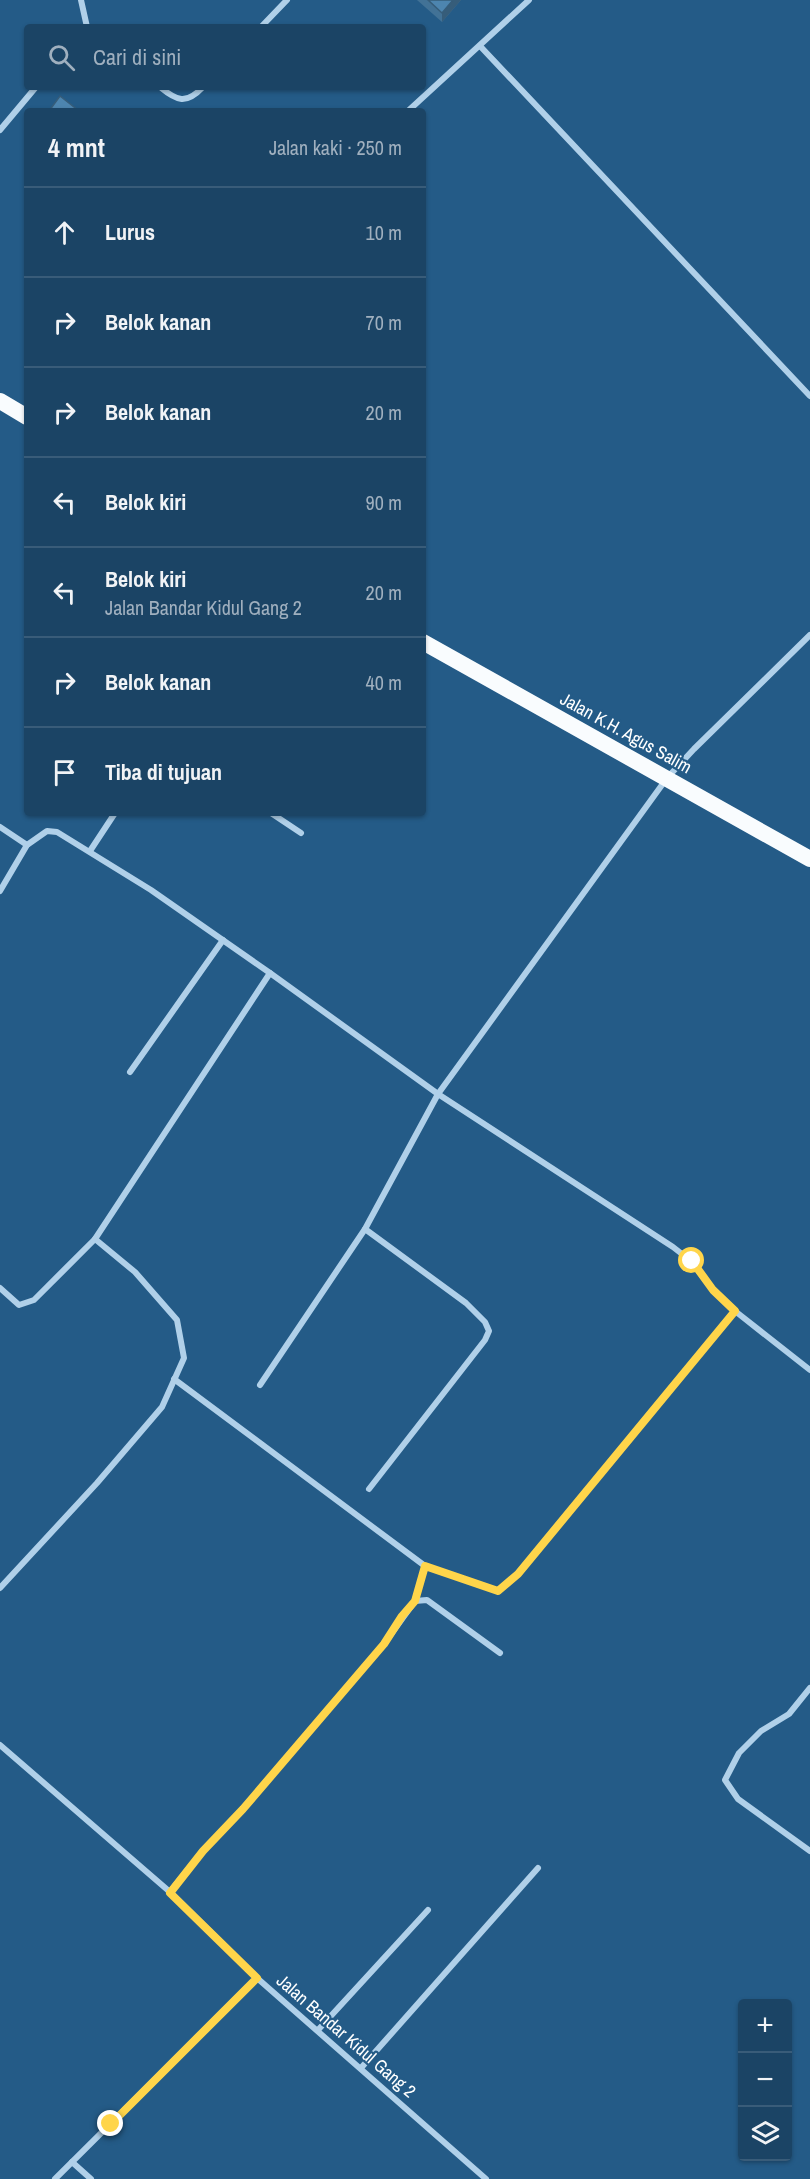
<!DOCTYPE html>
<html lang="id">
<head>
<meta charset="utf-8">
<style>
  :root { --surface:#1b4465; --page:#244b6b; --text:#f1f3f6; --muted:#a0b0bf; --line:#395c79 }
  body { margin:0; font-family:"Archivo Narrow",sans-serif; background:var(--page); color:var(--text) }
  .controls { position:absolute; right:18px; bottom:18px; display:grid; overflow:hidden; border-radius:6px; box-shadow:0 2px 4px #0004 }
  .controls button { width:54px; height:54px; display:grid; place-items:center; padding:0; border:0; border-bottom:2px solid var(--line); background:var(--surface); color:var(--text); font:30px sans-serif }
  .stop { position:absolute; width:18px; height:18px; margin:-14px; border:4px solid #ffd54a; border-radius:50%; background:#fff }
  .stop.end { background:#ffd54a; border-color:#fff; box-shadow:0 2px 6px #0008 }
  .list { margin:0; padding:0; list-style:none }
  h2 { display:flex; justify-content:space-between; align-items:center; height:78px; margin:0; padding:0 24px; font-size:26px }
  h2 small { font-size:20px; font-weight:400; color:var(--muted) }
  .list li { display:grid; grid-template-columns:39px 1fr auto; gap:18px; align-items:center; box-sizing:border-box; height:90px; padding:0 24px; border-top:2px solid var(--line) }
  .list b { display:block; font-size:22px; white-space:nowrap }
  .list p { margin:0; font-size:20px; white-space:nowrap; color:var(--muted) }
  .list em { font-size:20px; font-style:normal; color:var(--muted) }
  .icon { flex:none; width:33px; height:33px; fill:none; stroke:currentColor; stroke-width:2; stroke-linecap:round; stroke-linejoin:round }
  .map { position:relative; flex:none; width:810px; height:2179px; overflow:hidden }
  .search { position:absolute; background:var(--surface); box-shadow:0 2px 4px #0004; left:24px; top:24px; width:402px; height:66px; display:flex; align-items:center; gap:15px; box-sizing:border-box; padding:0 21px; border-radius:6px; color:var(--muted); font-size:22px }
  .panel { position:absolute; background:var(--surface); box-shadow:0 2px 4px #0004; left:24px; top:108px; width:402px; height:708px; border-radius:6px }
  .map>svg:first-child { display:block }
</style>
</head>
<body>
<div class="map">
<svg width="810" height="2179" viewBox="0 0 810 2179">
  <rect width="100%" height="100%" fill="#245b87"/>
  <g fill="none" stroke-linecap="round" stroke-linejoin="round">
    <!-- minor -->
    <g stroke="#b0d0e9" stroke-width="6">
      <polyline points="81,0 87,27"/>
      <polyline points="261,27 287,0"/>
      <polyline points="480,46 810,396"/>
      <path d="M160,87C177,101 186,105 203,87"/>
      <polyline points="408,111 529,0"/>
      <polyline points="0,130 36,87"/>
      <polyline points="271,813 301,833"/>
      <polyline points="0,827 27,845"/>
      <polyline points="90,851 115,813"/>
      <polyline points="0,891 27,845 47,831 57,832 151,890 270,973 438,1094 673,1247 691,1261 713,1290 735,1311 810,1370"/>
      <polyline points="130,1072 223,940"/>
      <polyline points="365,1229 466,1303 485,1322 489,1331 485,1340 369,1489"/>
      <polyline points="0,1288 19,1305 34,1300 95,1239 270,973"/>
      <polyline points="174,1379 425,1566 415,1601"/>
      <polyline points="260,1385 365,1229 438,1094 667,778 694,749 810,635"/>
      <polyline points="425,1566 498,1591 518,1574 735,1311"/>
      <polyline points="0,1588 97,1483 162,1407 184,1358 177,1320 135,1272 95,1239"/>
      <polyline points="810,1688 789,1714 761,1731 739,1753 725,1780 738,1799 810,1851"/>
      <polyline points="0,1745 170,1892 257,1978 486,2179"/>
      <polyline points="170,1892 203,1851 243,1809 384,1644 415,1601 427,1600 500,1653"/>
      <polyline points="318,2030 428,1910"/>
      <polyline points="361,2068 538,1868"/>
      <polyline points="72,2162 91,2179"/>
      <polyline points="55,2179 257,1978"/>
    </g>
    <!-- trunk -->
    <g stroke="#f9fcfe" stroke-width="16">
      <polyline points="0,401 27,417"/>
      <polyline points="423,642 810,859"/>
    </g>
  </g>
  <!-- wall -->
  <polygon fill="#427296" points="417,0 461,0 442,22"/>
  <!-- shaded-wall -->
  <polygon fill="#365d7a" points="453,0 461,0 442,22 442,13"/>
  <!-- building -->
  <g fill="#4d85af" stroke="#365d7a" stroke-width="1.5">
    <polygon points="428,0 453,0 442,13"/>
    <polygon points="60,96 79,111 49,111"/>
  </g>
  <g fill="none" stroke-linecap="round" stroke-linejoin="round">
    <!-- route -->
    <polyline stroke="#ffd54a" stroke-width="8" points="111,2124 257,1978 170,1893 203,1851 243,1809 384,1644 402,1616 415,1601 425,1566 498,1591 518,1574 735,1311 713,1290 692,1261"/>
  </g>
  <g text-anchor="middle" stroke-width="4.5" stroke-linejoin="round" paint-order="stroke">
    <!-- street labels -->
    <g font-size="18" fill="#fff" stroke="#245b87">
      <text transform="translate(626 733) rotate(29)" y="6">Jalan K.H. Agus Salim</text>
      <text transform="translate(346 2036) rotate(41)" y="6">Jalan Bandar Kidul Gang 2</text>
    </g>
  </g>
</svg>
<div class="controls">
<button>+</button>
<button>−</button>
<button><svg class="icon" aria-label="layers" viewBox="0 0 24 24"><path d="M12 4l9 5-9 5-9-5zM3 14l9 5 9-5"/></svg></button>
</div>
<div class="stop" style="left:692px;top:1261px"></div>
<div class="stop end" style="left:111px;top:2124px"></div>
<div class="search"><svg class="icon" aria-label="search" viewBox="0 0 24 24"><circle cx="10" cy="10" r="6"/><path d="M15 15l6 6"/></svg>Cari di sini</div>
<section class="panel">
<h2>4 mnt<small>Jalan kaki · 250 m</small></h2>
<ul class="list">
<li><svg class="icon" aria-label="ahead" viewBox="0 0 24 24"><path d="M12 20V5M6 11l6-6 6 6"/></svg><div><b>Lurus</b></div><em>10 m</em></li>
<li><svg class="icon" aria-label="right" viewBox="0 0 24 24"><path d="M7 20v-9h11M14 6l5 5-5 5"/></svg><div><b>Belok kanan</b></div><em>70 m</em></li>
<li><svg class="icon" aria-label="right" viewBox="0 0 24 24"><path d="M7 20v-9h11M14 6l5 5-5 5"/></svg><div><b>Belok kanan</b></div><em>20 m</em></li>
<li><svg class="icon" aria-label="left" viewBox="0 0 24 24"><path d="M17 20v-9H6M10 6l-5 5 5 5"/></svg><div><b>Belok kiri</b></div><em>90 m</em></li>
<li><svg class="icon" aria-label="left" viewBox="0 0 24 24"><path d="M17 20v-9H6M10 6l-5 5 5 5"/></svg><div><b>Belok kiri</b><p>Jalan Bandar Kidul Gang 2</p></div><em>20 m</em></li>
<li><svg class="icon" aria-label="right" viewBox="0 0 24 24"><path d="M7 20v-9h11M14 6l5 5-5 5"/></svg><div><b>Belok kanan</b></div><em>40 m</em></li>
<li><svg class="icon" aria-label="arrive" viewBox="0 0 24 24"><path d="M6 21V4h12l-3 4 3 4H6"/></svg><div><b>Tiba di tujuan</b></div></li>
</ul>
</section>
</div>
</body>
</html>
